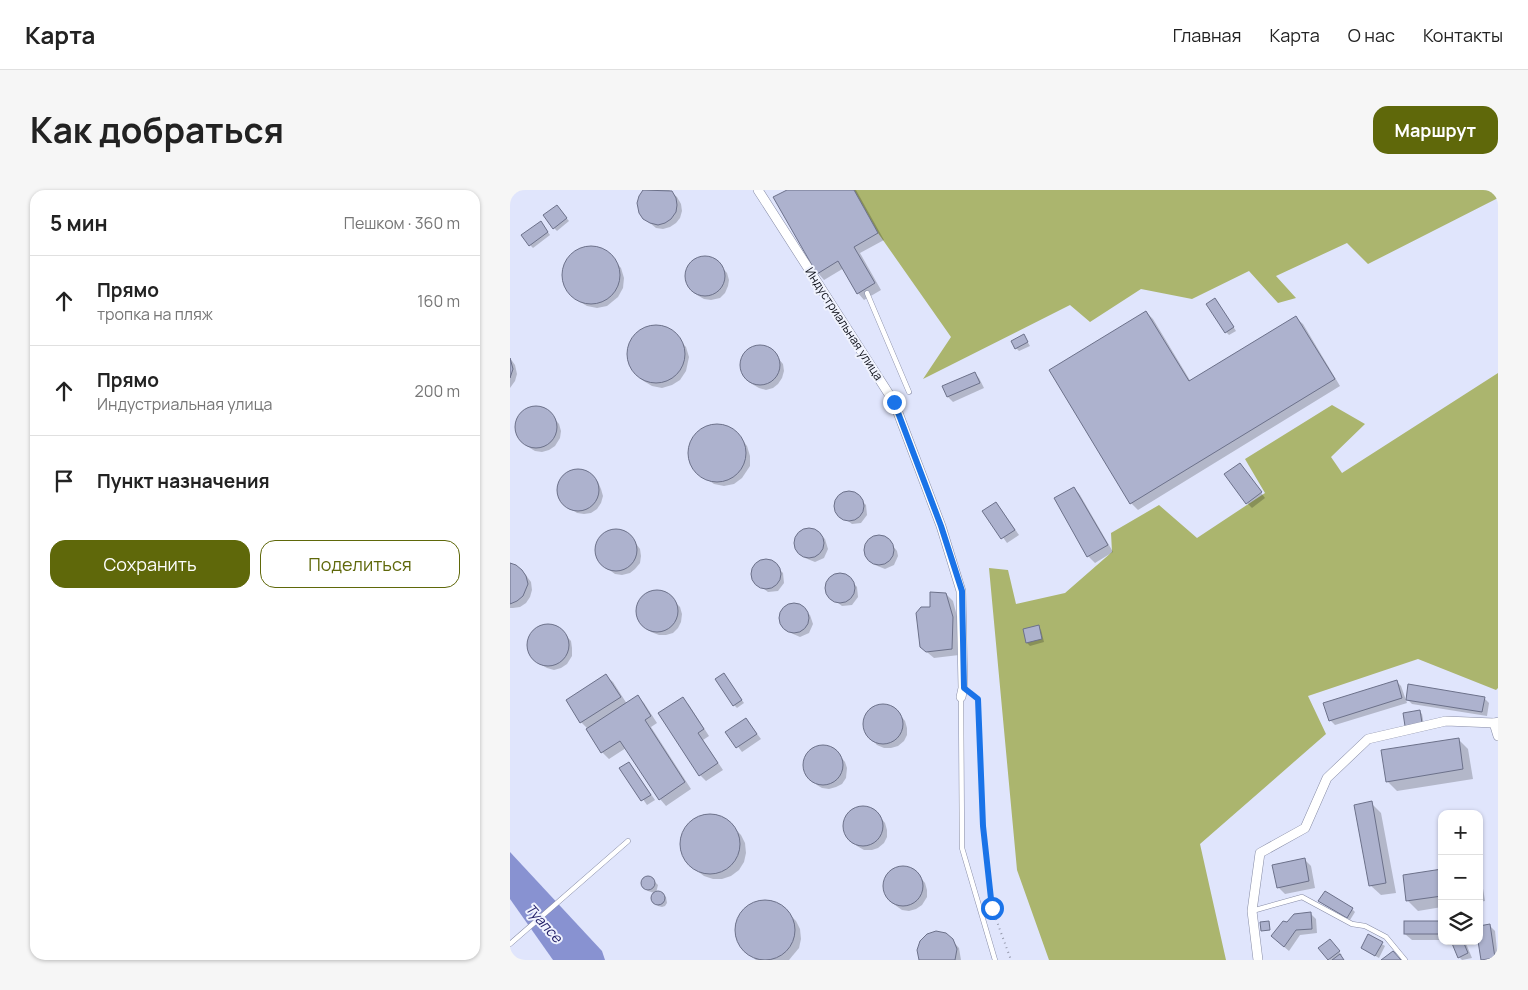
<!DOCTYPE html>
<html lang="ru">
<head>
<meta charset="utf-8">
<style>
  :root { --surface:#fff; --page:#f6f6f6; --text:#222; --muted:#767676; --line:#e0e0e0; --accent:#5f680a }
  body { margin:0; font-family:Manrope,sans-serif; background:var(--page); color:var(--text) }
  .controls { position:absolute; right:15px; bottom:15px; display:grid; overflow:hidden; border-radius:10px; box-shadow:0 1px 4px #0004 }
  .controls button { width:45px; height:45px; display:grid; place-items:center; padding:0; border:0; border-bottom:1px solid var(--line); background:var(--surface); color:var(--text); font:25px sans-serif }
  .stop { position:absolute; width:15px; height:15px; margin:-11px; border:4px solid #1a73e8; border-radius:50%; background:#fff }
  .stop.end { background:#1a73e8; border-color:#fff; box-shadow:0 1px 5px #0008 }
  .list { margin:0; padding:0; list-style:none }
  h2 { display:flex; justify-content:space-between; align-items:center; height:65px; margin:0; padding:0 20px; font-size:21px }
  h2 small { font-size:16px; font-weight:400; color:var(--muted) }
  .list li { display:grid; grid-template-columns:32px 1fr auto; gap:15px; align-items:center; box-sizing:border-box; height:90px; padding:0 20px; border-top:1px solid var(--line) }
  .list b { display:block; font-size:19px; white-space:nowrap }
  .list p { margin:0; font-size:16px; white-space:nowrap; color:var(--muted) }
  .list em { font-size:16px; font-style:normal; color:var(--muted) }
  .actions { display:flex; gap:10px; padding:15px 20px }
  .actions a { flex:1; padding:11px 0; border:1px solid var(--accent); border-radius:15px; text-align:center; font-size:18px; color:var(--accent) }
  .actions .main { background:var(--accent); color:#fff }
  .icon { flex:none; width:28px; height:28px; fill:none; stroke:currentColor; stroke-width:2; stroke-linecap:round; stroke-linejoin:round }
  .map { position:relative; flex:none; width:988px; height:770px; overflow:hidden; border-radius:15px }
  header { display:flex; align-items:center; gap:30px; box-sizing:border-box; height:70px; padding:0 25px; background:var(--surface); border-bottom:1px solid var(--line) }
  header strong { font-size:24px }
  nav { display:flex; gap:28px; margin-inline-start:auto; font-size:18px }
  .intro { display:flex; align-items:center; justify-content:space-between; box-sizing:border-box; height:120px; padding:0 30px }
  h1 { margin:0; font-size:35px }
  .button { padding:12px 22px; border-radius:15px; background:var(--accent); color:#fff; font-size:18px; font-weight:700 }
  main { display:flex; gap:30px; padding:0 30px }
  aside { flex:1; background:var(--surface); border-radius:15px; box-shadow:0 1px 4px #0004 }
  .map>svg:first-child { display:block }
</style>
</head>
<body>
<header>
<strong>Карта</strong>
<nav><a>Главная</a><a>Карта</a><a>О нас</a><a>Контакты</a></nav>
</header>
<div class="intro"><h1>Как добраться</h1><a class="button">Маршрут</a></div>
<main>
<aside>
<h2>5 мин<small>Пешком · 360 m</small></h2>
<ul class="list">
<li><svg class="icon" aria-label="ahead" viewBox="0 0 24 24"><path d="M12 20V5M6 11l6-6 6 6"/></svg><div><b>Прямо</b><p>тропка на пляж</p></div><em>160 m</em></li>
<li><svg class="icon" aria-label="ahead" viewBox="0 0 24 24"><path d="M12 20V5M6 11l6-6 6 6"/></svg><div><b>Прямо</b><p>Индустриальная улица</p></div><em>200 m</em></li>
<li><svg class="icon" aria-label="arrive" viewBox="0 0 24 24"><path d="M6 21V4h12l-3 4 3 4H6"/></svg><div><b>Пункт назначения</b></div></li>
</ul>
<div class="actions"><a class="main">Сохранить</a><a>Поделиться</a></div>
</aside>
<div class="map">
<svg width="988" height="770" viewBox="0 0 988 770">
  <rect width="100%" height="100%" fill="#e0e5fc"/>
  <!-- forest -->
  <g fill="#abb56e">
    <polygon points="344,0 988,0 988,8 858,74 837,53 766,86 786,108 768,113 739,81 682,109 631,99 580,132 560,115 413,189 441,147 368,43"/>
    <polygon points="988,183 988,498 986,500 908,469 798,506 816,544 690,654 716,770 539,770 507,680 479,378 498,380 506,414 555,403 602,362 601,343 649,315 687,348 755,303 735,269 822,215 855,234 821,267 832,283"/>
  </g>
  <!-- water -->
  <polygon fill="#8892d1" points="0,662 92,761 95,770 43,770 0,709"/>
  <!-- shadow -->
  <g fill="#0003">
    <polygon points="136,0 159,0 167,7 171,14 172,21 170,28 166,33 160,37 153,39 146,38 134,28 134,1"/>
    <polygon points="279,0 346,0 374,50 350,63 371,100 354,110 348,103 334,78 314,90 308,83"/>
    <polygon points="49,19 59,31 47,41 44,38"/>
    <polygon points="33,35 40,45 23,58 20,55"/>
    <polygon points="77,57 87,58 99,64 111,78 114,88 113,98 108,107 97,116 87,118 77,116 67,110 56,96 54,87 55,77 59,68 67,61"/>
    <polygon points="194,67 201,68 207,72 217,83 219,90 218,96 215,103 210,108 201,110 194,109 187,105 178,94 176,87 178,78 182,72"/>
    <polygon points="705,109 726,141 719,145 716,142"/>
    <polygon points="636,122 643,129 681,192 786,128 793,134 830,196 628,320 621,313 541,181"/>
    <polygon points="145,137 155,138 164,144 176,157 179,167 176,181 170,190 162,195 152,198 142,196 132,190 121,176 118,166 119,157 124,147 132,141"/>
    <polygon points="514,146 520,156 509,161 506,158"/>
    <polygon points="249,156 256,157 262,161 273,174 274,181 272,188 268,194 263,198 256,200 249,198 242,194 232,183 231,170 235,163 240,159"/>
    <polygon points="0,168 5,175 7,184 5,191 0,198"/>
    <polygon points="464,183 469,188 474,198 443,212 438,207 434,196"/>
    <polygon points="23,218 32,219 39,222 49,234 51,241 50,248 45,256 39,260 32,262 25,261 20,258 8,245 7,238 7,231 11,225 16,220"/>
    <polygon points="207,235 217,237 226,242 237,256 240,266 240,276 232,288 224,294 214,296 204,294 188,283 181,271 180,261 182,252 188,243 197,237"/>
    <polygon points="734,279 755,308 742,318 737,313"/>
    <polygon points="67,280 74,281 88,292 91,299 93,306 91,313 87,319 81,323 74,324 67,323 54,314 50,308 48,299 50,292 54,286 60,282"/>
    <polygon points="564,298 570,305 603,362 585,373 578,366 545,309"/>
    <polygon points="344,303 356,315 357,325 351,333 342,334 328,323 326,312 330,306 334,304"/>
    <polygon points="490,318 509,345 497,353 474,321"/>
    <polygon points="299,339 304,340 315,349 318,359 314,368 305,372 295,368 290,362 286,354 289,344"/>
    <polygon points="106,341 113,342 121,347 130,359 131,366 130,373 125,379 120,383 112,385 105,384 98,379 89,368 87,359 89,352 93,346 99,342"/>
    <polygon points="369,347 378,350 387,361 388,366 384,375 375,379 365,375 360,370 356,360 360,351"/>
    <polygon points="259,371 263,373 273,383 274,393 268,401 258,402 244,391 242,385 243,380 249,372"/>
    <polygon points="0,374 10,379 15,384 21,392 22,400 20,407 16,413 10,417 3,418 0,418"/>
    <polygon points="333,385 339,388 347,397 348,407 342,415 332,416 318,405 317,394 323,386"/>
    <polygon points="144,401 152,402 158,405 170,417 172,424 171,432 168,438 163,443 156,445 149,445 141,442 131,431 128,422 129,415 132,409 137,404"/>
    <polygon points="436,404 443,411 449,434 449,465 424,468 411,457 422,418"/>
    <polygon points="279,416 289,416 300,425 303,434 299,443 290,447 281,443 275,438 271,429 274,420"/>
    <polygon points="37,435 44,437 51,440 61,451 62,458 62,466 57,474 51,478 44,480 37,478 30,474 20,463 19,456 19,449 23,443 30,437"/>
    <polygon points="528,437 531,440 534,452 520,456 517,453"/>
    <polygon points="214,485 234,513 227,518 224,515"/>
    <polygon points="96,486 103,492 117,514 128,507 134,513 147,533 141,537 181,599 156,616 150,609 116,558 99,569 92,562 78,539 71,532"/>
    <polygon points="886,491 891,496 897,513 825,535 820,530"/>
    <polygon points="974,508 979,513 977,526 902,514 897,509"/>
    <polygon points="172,509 179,515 199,546 193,550 213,580 196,591 190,585"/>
    <polygon points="370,515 377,516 386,520 395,531 397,538 397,545 394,551 388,556 381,558 374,558 367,555 357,544 355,531 357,524 364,518"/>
    <polygon points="909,521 912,524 914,535 894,524"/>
    <polygon points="236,529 251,549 232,562 217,542"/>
    <polygon points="948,549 958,559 963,589 887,601 877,591"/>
    <polygon points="312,556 319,557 325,560 335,572 337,578 336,588 332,594 326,597 319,599 312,598 307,595 296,582 294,576 296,567 306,557"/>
    <polygon points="119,573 145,610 137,615 111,578"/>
    <polygon points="861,613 871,623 886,703 871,705 860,695"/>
    <polygon points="352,617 359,618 366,622 375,633 377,640 377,647 374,653 368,658 362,660 354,660 347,656 337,646 334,637 336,628 340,622 346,619"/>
    <polygon points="200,625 209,626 217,631 231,645 235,653 236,663 234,672 229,680 221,686 212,689 203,689 194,686 186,680 174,665 172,656 173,646 176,638 183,631 191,627"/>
    <polygon points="794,669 801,676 805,698 775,704 768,697"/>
    <polygon points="393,677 399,679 406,682 415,693 417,700 417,707 412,715 406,719 399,721 392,720 385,715 376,704 375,691 378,685 383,680"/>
    <polygon points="932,680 932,717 908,721 898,711"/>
    <polygon points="969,684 971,686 975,711 969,712"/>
    <polygon points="136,688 142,689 148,695 146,703 150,702 156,707 157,713 155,716 152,717 148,716 143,707 144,703 138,701 135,698 133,694"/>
    <polygon points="255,711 264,712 272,717 286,731 290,739 291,749 289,758 279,770 246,770 234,759 228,750 226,741 227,732 231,724 237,717 246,713"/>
    <polygon points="813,714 842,719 845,722 840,730"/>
    <polygon points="801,724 806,729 807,743 790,745 779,761 767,751 777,734"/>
    <polygon points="932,732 932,750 902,750 895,744"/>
    <polygon points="980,736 985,741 988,770 972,770 969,751"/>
    <polygon points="859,746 875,756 869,768 855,760"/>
    <polygon points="439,747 449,758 451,770 411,770"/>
    <polygon points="942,751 955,751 962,768 952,770 949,767"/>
    <polygon points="822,754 832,765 830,766 833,770 820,770 810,758"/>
  </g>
  <!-- building -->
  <g fill="#adb2ce" stroke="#6c718a">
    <polygon points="133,0 162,1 166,8 167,15 166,22 161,29 155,33 148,35 140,33 133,29 129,23 127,13 129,6"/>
    <polygon points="277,0 344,0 368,43 344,57 365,93 347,104 328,71 307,84 263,7"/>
    <polygon points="47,15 57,28 43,39 33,25"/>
    <polygon points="31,31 38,42 19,56 11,45"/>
    <circle cx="81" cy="85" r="29"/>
    <circle cx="195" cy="86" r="20"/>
    <polygon points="705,108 724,137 715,143 696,114"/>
    <polygon points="636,121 679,191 786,126 825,189 620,314 539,180"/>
    <circle cx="146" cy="164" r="29"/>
    <polygon points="514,144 518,152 505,159 501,151"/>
    <circle cx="250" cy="175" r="20"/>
    <polygon points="0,168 3,179 0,188"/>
    <polygon points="465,182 470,193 437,207 432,196"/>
    <circle cx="26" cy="237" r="21"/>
    <circle cx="207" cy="263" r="29"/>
    <polygon points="730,273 752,302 736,314 714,284"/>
    <circle cx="68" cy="300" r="21"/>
    <polygon points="564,297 598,355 577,367 544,308"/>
    <circle cx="339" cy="316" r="15"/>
    <polygon points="486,312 505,340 491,349 472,321"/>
    <circle cx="299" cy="353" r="15"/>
    <circle cx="106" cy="360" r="21"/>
    <circle cx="369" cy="360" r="15"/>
    <circle cx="256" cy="384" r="15"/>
    <polygon points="0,373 6,375 12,380 16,386 18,394 13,406 7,411 0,414"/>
    <circle cx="330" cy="398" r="15"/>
    <circle cx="147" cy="421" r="21"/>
    <polygon points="420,402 436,403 443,427 442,459 416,462 410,457 406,423 411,417 420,417"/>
    <circle cx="284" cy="428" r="15"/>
    <circle cx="38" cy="455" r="21"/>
    <polygon points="529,435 532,449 516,453 513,439"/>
    <polygon points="214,483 232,510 223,516 205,489"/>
    <polygon points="96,484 111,507 70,533 56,510"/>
    <polygon points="887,490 892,508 819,531 813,513"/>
    <polygon points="898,494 975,507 972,522 896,510"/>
    <polygon points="128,505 141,526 135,530 175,592 149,610 110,551 91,563 76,539"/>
    <polygon points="173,507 194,539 188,543 208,573 189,586 148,523"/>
    <circle cx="373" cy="534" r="20"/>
    <polygon points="910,520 912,533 895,536 893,523"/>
    <polygon points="236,528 247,544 226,558 215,542"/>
    <polygon points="949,548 953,579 876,592 871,560"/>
    <circle cx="313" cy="575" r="20"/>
    <polygon points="119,572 141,605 131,611 109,578"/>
    <polygon points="862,611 876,693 859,696 844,615"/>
    <circle cx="353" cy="636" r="20"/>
    <circle cx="200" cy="654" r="30"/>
    <polygon points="795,668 799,691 767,698 762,675"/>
    <circle cx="393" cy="696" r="20"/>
    <polygon points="932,679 932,706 896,711 893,685"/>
    <circle cx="138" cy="693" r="7"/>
    <circle cx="148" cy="708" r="7"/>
    <polygon points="815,701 843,718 837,728 808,711"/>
    <circle cx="255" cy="740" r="30"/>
    <polygon points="801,722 802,739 786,740 774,757 761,746 773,731 777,732 784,724"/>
    <polygon points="759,731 760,740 751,741 750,732"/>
    <rect x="894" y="731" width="38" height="13"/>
    <polygon points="980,734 985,768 971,770 968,751 969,751 969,736"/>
    <polygon points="426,741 436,743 443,749 447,759 445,770 409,770 407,760 410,751 417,744"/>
    <polygon points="858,744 873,752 865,766 851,758"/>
    <polygon points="820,749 830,761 818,770 808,758"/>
    <polygon points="941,751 953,751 958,763 948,768"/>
    <polygon points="883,761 891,770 871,770"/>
    <polygon points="830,764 834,770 822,770"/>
  </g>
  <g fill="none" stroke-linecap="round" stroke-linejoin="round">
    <defs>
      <g id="lane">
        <polyline points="357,103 399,202"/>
        <polyline points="451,507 452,658 485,770"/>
        <polyline points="742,721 792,707 842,734 855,736 876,747 895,770"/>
        <polyline points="0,754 118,651"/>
      </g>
      <g id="street">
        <polyline points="248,0 384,212 431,336 451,401 453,498 451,507"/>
        <polyline points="984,533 988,546"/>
        <polyline points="748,770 742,721 750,663 795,638 817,588 858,549 936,531 984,533 988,532"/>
      </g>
    </defs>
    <!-- lane casing -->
    <use href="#lane" stroke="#878ca6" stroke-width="5.5"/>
    <!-- street casing -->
    <use href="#street" stroke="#878ca6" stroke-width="10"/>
    <!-- path -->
    <polyline stroke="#969aac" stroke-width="2" stroke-dasharray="1 4" stroke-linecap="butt" points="461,504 468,509 473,636 482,718 501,770"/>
    <!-- lane -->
    <use href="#lane" stroke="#fff" stroke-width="4.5"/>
    <!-- street -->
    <use href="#street" stroke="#fff" stroke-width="9"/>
  </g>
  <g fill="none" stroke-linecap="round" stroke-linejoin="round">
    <!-- route -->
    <polyline stroke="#1a73e8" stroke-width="6" points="384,212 431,336 452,401 454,498 468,509 473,636 482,718"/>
  </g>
  <g text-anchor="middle" stroke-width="4" stroke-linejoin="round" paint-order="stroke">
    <!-- street labels -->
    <g font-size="12" fill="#0e1019" stroke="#f0f3fe">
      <text transform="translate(334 134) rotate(57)" y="4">Индустриальная улица</text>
    </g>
    <!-- water labels -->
    <g font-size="14" font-style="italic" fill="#1f1c66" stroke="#f0f3fe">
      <text transform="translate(34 733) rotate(48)" y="5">Туапсе</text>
    </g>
  </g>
</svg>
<div class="controls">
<button>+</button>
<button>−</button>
<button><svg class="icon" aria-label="layers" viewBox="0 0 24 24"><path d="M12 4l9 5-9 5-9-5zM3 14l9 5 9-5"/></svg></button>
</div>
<div class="stop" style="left:482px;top:718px"></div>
<div class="stop end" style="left:384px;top:212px"></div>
</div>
</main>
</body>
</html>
